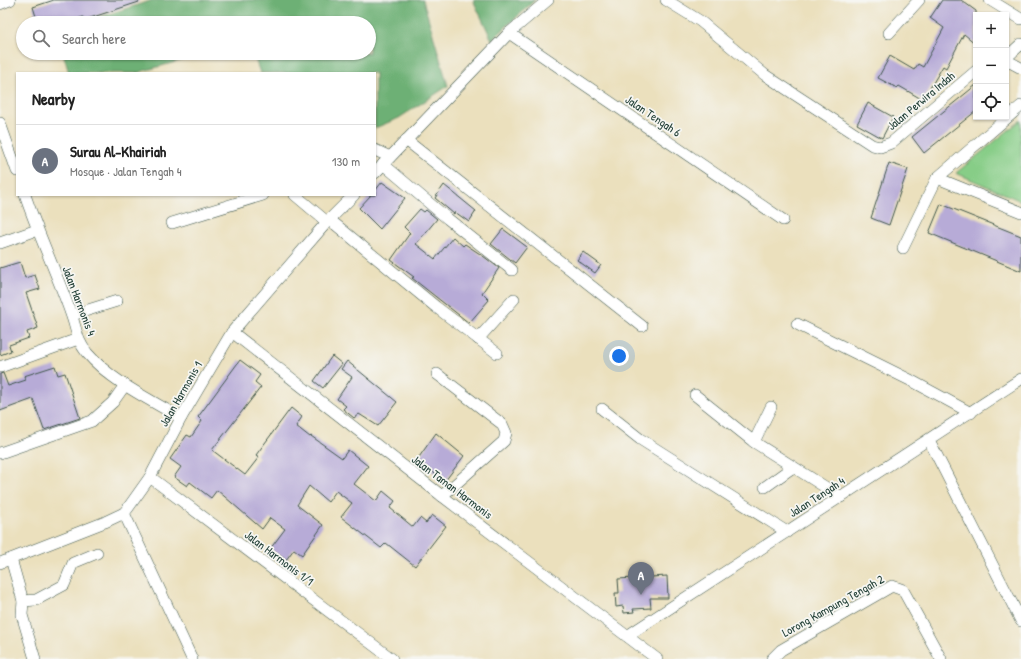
<!DOCTYPE html>
<html lang="en">
<head>
<meta charset="utf-8">
<style>
  :root { --surface:#fff; --page:#f6f6f6; --text:#222; --muted:#767676; --line:#e0e0e0; --accent:#c8321e }
  body { margin:0; font-family:"Patrick Hand",sans-serif; background:var(--page); color:var(--text) }
  .controls { position:absolute; right:12px; top:12px; display:grid; overflow:hidden; border-radius:0px; box-shadow:0 1px 3px #0004 }
  .controls button { width:36px; height:36px; display:grid; place-items:center; padding:0; border:0; border-bottom:1px solid var(--line); background:var(--surface); color:var(--text); font:20px sans-serif }
  .you { position:absolute; left:619px; top:356px; width:14px; height:14px; margin:-10px; border:3px solid #fff; border-radius:50%; background:#1a73e8; box-shadow:0 0 0 6px #1a73e833 }
  .badge { display:grid; place-items:center; width:26px; height:26px; border-radius:50%; background:var(--accent); color:#fff; font-size:13px; font-weight:700 }
  .pin { position:absolute; translate:-50% -33px; filter:drop-shadow(0 1px 2px #0008) }
  .pin::after { content:''; position:absolute; top:21px; width:14px; height:12px; background:inherit; clip-path:polygon(0 0,100% 0,50% 100%) }
  .list { margin:0; padding:0; list-style:none }
  h2 { display:flex; justify-content:space-between; align-items:center; height:52px; margin:0; padding:0 16px; font-size:17px }
  h2 small { font-size:13px; font-weight:400; color:var(--muted) }
  .list li { display:grid; grid-template-columns:26px 1fr auto; gap:12px; align-items:center; box-sizing:border-box; height:72px; padding:0 16px; border-top:1px solid var(--line) }
  .list b { display:block; font-size:15px; white-space:nowrap }
  .list p { margin:0; font-size:13px; white-space:nowrap; color:var(--muted) }
  .list em { font-size:13px; font-style:normal; color:var(--muted) }
  .icon { flex:none; width:22px; height:22px; fill:none; stroke:currentColor; stroke-width:2; stroke-linecap:round; stroke-linejoin:round }
  .map { position:relative; flex:none; width:1021px; height:659px; overflow:hidden }
  .search { position:absolute; background:var(--surface); box-shadow:0 1px 3px #0004; left:16px; top:16px; width:360px; height:44px; display:flex; align-items:center; gap:10px; box-sizing:border-box; padding:0 14px; border-radius:22px; color:var(--muted); font-size:15px }
  .panel { position:absolute; background:var(--surface); box-shadow:0 1px 3px #0004; left:16px; top:72px; width:360px; height:124px; border-radius:0px }
  .map>svg:first-child { display:block }
</style>
</head>
<body>
<div class="map">
<svg width="1021" height="659" viewBox="0 0 1021 659">
  <rect width="100%" height="100%" fill="#f6f6f2"/>
  <filter id="ink" filterUnits="userSpaceOnUse"><feTurbulence type="fractalNoise" baseFrequency=".025" numOctaves="2"/><feDisplacementMap in="SourceGraphic" scale="8" xChannelSelector="R" yChannelSelector="G"/><feConvolveMatrix kernelMatrix="1 2 1 2 8 2 1 2 1" color-interpolation-filters="sRGB"/></filter>
  <filter id="wash" filterUnits="userSpaceOnUse"><feTurbulence type="fractalNoise" baseFrequency=".012" numOctaves="4" result="noise"/><feDisplacementMap in="SourceGraphic" scale="16" xChannelSelector="R" yChannelSelector="G"/><feGaussianBlur stdDeviation="0.9" result="paint"/><feColorMatrix in="noise" values="0 0 0 0 0 0 0 0 0 0 0 0 0 0 0 0 0 1.4 0 .05"/><feComposite in="paint" operator="in"/></filter>
  <g filter="url(#wash)">
    <rect width="100%" height="100%" fill="#ebe0bd"/>
    <!-- green -->
    <polygon fill="#87cd87" stroke="#53855e" points="1021,120 1021,201 956,173"/>
    <!-- forest -->
    <g fill="#6db074" stroke="#467654">
      <polygon points="153,0 423,0 448,86 399,118 375,128 375,73 260,73 253,53 369,53 369,23 81,23"/>
      <polygon points="473,0 535,0 492,40"/>
      <polygon points="63,53 208,53 136,73 69,73"/>
    </g>
    <g id="blocks">
      <!-- building -->
      <g fill="#b7abd7">
        <polygon points="54,0 139,0 139,2 84,20 83,17 65,23 38,23 33,7"/>
        <polygon points="942,0 961,0 976,11 976,44 964,34 946,68 943,66 923,100 899,86 897,88 878,78 890,56 914,70 918,64 923,67 944,28 930,18"/>
        <polygon points="976,85 976,111 924,153 912,137"/>
        <polygon points="868,103 893,117 882,138 857,124"/>
        <polygon points="889,163 908,169 889,225 871,218"/>
        <polygon points="382,182 405,198 380,229 359,208 371,195 375,195 375,191"/>
        <polygon points="444,185 476,211 469,222 455,212 454,214 435,198"/>
        <polygon points="941,204 1021,236 1021,271 929,233"/>
        <polygon points="420,209 424,212 426,210 437,219 416,244 435,259 453,237 463,246 465,244 483,256 499,268 482,293 489,300 469,323 412,278 414,277 391,260 410,233 404,227"/>
        <polygon points="503,229 527,247 515,263 491,244"/>
        <polygon points="583,252 601,265 595,273 577,260"/>
        <polygon points="20,262 25,278 35,275 40,289 26,293 38,328 27,332 29,338 9,345 11,351 0,355 0,268"/>
        <polygon points="332,356 342,364 323,388 314,381"/>
        <polygon points="240,360 260,375 255,382 261,387 212,450 245,475 259,457 256,455 291,408 302,417 296,426 310,437 311,436 342,458 348,450 368,466 354,484 376,501 383,491 395,501 390,508 413,527 420,518 426,523 432,515 446,526 415,566 386,543 381,548 341,517 352,503 336,491 328,502 309,486 297,505 323,525 302,555 294,549 286,560 270,549 285,529 270,518 262,529 217,490 211,498 190,482 187,486 174,477 181,467 170,459 187,435 191,437 202,421 198,417"/>
        <polygon points="347,361 397,402 378,426 359,414 354,418 343,409 346,406 337,399 352,377 341,369"/>
        <polygon points="55,366 58,375 65,373 80,418 44,430 33,399 0,411 0,374 3,373 8,386 26,380 24,376"/>
        <polygon points="436,433 464,456 445,481 417,460"/>
        <polygon points="651,574 651,577 667,576 668,598 650,598 651,608 633,609 634,612 624,613 623,606 616,607 615,593 619,593 618,579 634,578 634,575"/>
      </g>
    </g>
  </g>
  <g filter="url(#ink)">
    <use href="#blocks" fill-opacity="0" stroke="#3e5549" stroke-width="1"/>
    <g fill="none" stroke-linecap="round" stroke-linejoin="round">
      <defs>
        <g id="minor">
          <polyline points="666,0 700,21 765,75 872,145 880,147 891,143 976,71"/>
          <polyline points="990,0 1021,19"/>
          <polyline points="0,4 10,0"/>
          <polyline points="509,33 783,220"/>
          <polyline points="889,33 919,0"/>
          <polyline points="1006,58 1021,44"/>
          <polyline points="1006,60 1021,68"/>
          <polyline points="0,123 17,171"/>
          <polyline points="406,140 642,326"/>
          <polyline points="375,150 390,157"/>
          <polyline points="383,164 448,219 512,270"/>
          <polyline points="375,173 509,33 548,0"/>
          <polyline points="937,178 1021,212"/>
          <path d="M25,195C39,236 57,274 71,314C77,330 76,339 87,353C112,382 149,399 181,418"/>
          <polyline points="295,195 327,222"/>
          <polyline points="330,220 436,307 497,353"/>
          <polyline points="172,223 263,195"/>
          <polyline points="0,243 37,230"/>
          <polyline points="903,248 937,178 1021,106"/>
          <polyline points="72,315 117,301"/>
          <polyline points="797,324 912,381 971,413"/>
          <polyline points="232,332 442,496 657,659"/>
          <polyline points="478,339 514,299"/>
          <polyline points="0,367 78,339"/>
          <polyline points="437,374 502,424 506,433 504,441 442,496"/>
          <polyline points="695,395 754,442"/>
          <polyline points="771,407 754,442 841,497"/>
          <polyline points="602,409 640,439 787,532"/>
          <polyline points="929,440 1021,621"/>
          <polyline points="0,453 92,421 113,402 125,385"/>
          <polyline points="150,477 392,659"/>
          <polyline points="765,487 793,467"/>
          <polyline points="124,513 192,659"/>
          <polyline points="11,559 23,601 22,615 35,659"/>
          <polyline points="0,563 105,522 124,513 128,508 150,477 181,418 232,332 327,222 354,195"/>
          <polyline points="23,601 36,600 64,585 73,563 97,553"/>
          <polyline points="627,636 1021,379"/>
          <polyline points="772,659 781,650 892,586 903,590 941,659"/>
        </g>
      </defs>
      <!-- minor casing -->
      <use href="#minor" stroke="#3e5549" stroke-width="12"/>
      <!-- minor -->
      <use href="#minor" stroke="#fff" stroke-width="11"/>
    </g>
  </g>
  <g text-anchor="middle" stroke-width="3.5" stroke-linejoin="round" paint-order="stroke">
    <!-- street labels -->
    <g font-size="12" fill="#1f3d34" stroke="#f6f6f2">
      <text transform="translate(921 101) rotate(-40)" y="4">Jalan Perwira Indah</text>
      <text transform="translate(653 116) rotate(34)" y="4">Jalan Tengah 6</text>
      <text transform="translate(79 301) rotate(69)" y="4">Jalan Harmonis 4</text>
      <text transform="translate(181 394) rotate(-60)" y="4">Jalan Harmonis 1</text>
      <text transform="translate(452 487) rotate(37)" y="4">Jalan Taman Harmonis</text>
      <text transform="translate(817 497) rotate(-33)" y="4">Jalan Tengah 4</text>
      <text transform="translate(279 558) rotate(37)" y="4">Jalan Harmonis 1/1</text>
      <text transform="translate(833 606) rotate(-29)" y="4">Lorong Kampung Tengah 2</text>
    </g>
  </g>
</svg>
<div class="controls">
<button>+</button>
<button>−</button>
<button><svg class="icon" aria-label="locate" viewBox="0 0 24 24"><circle cx="12" cy="12" r="6"/><path d="M12 2v4M12 18v4M2 12h4M18 12h4"/></svg></button>
</div>
<div class="you"></div>
<div class="pin badge" style="left:641px;top:595px;background:#6b7280">A</div>
<div class="search"><svg class="icon" aria-label="search" viewBox="0 0 24 24"><circle cx="10" cy="10" r="6"/><path d="M15 15l6 6"/></svg>Search here</div>
<section class="panel">
<h2>Nearby<small></small></h2>
<ul class="list">
<li><span class="badge" style="background:#6b7280">A</span><div><b>Surau Al-Khairiah</b><p>Mosque · Jalan Tengah 4</p></div><em>130 m</em></li>
</ul>
</section>
</div>
</body>
</html>
